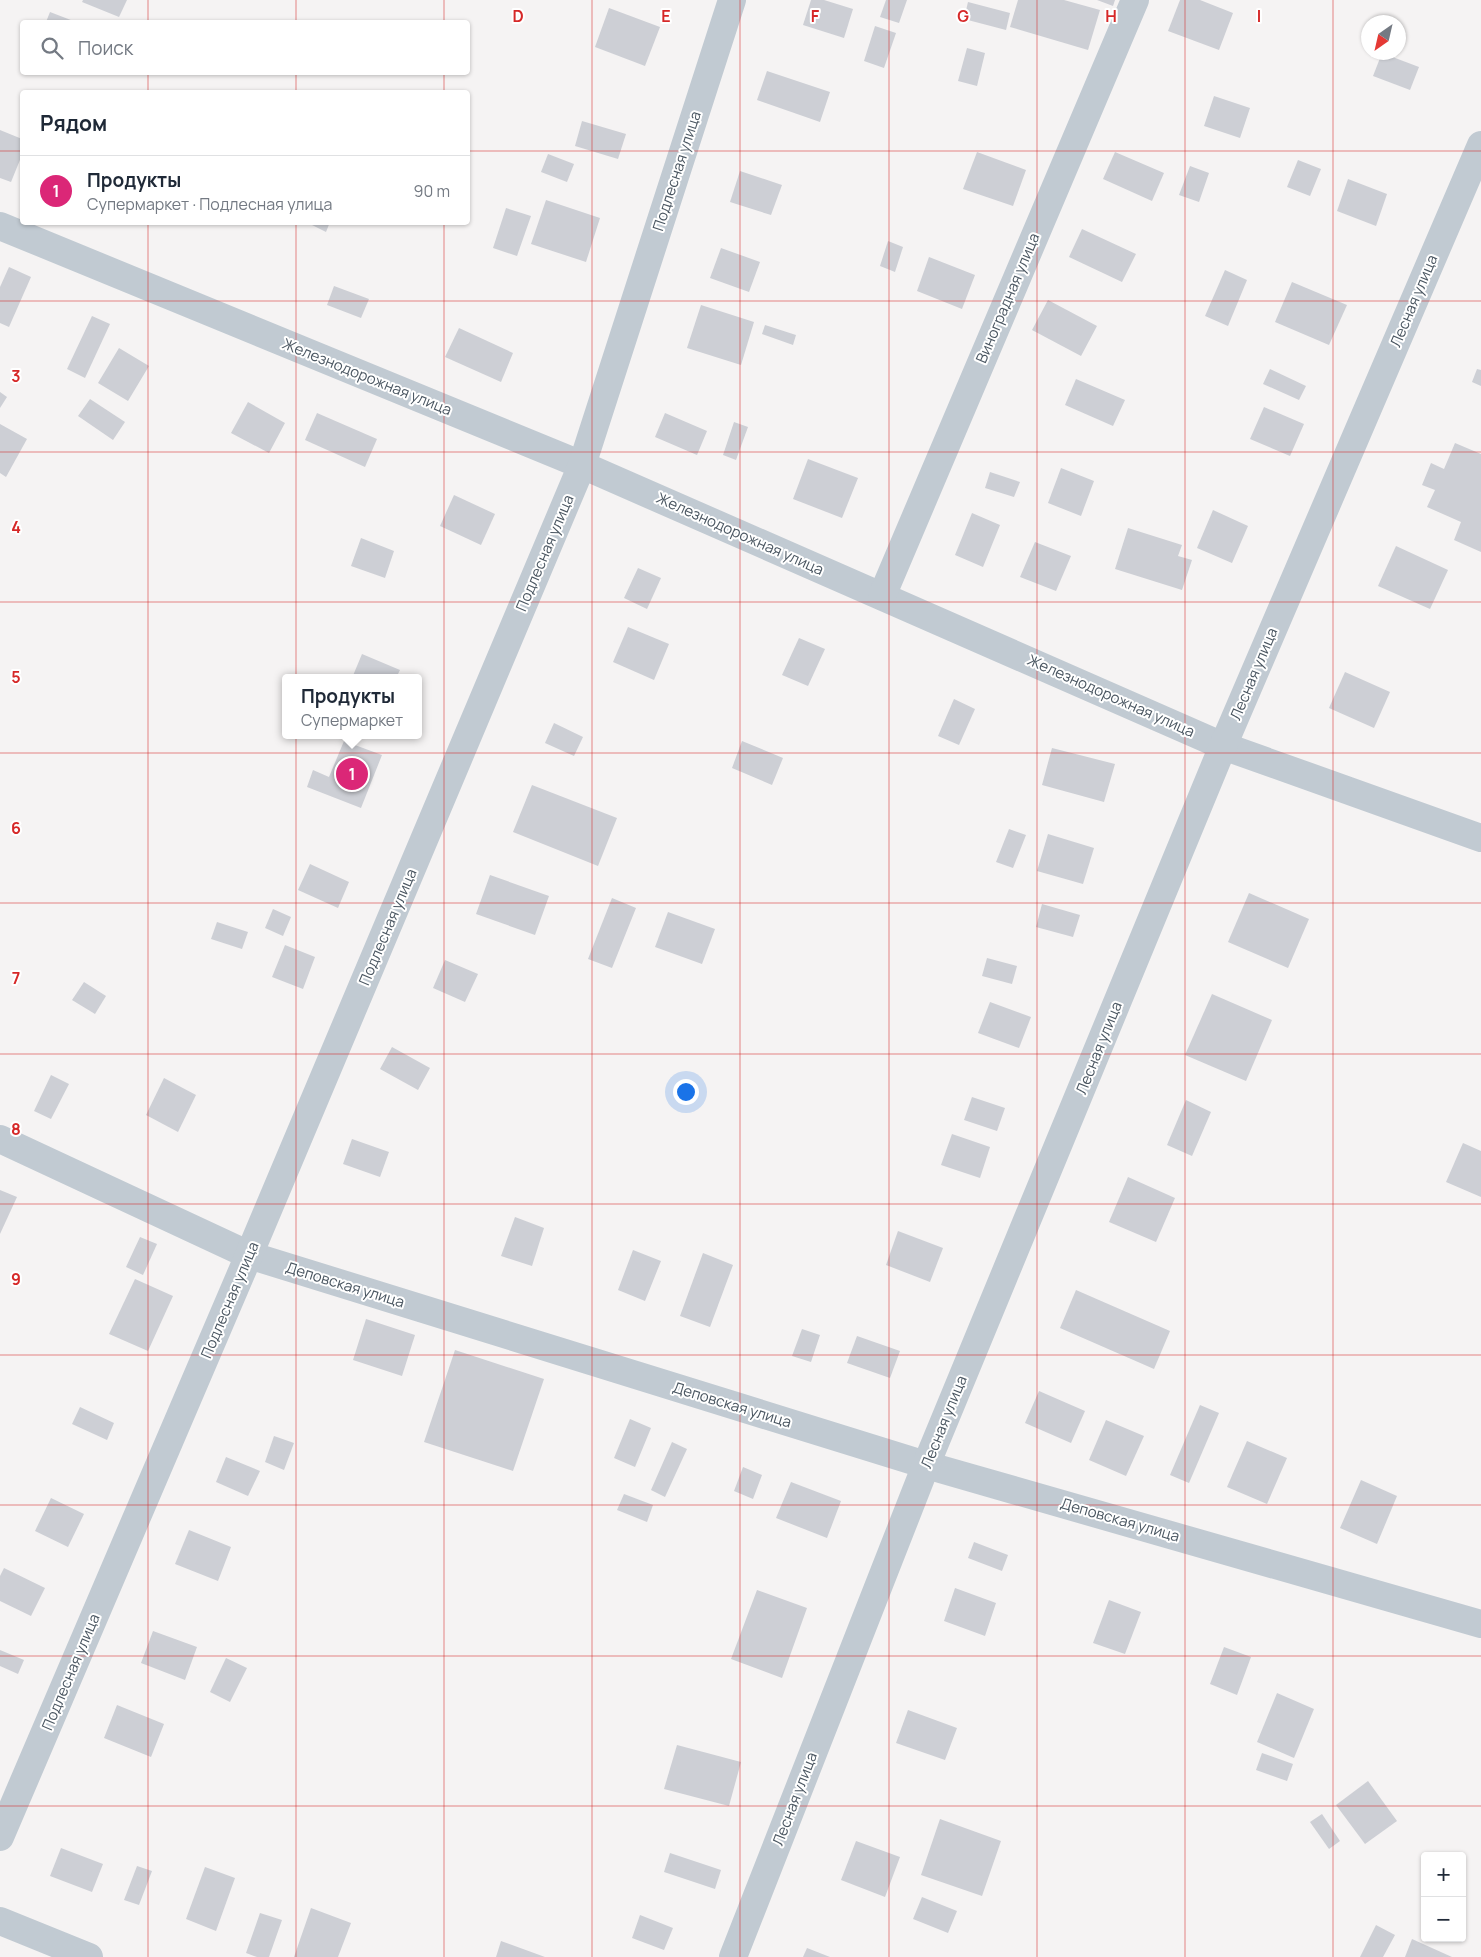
<!DOCTYPE html>
<html lang="ru">
<head>
<meta charset="utf-8">
<style>
  :root { --surface:#fff; --page:#f2f2f3; --text:#1f2937; --muted:#747a83; --line:#e0e1e3; --accent:#db2777 }
  body { margin:0; font-family:Manrope,sans-serif; background:var(--page); color:var(--text) }
  .controls { position:absolute; right:15px; bottom:15px; display:grid; overflow:hidden; border-radius:5px; box-shadow:0 1px 4px #0004 }
  .controls button { width:45px; height:45px; display:grid; place-items:center; padding:0; border:0; border-bottom:1px solid var(--line); background:var(--surface); color:var(--text); font:25px sans-serif }
  .compass { position:absolute; left:1361px; top:15px; width:45px; height:45px; border-radius:50%; background:var(--surface); box-shadow:0 1px 4px #0004; rotate:214deg }
  .you { position:absolute; left:685px; top:1091px; width:18px; height:18px; margin:-12px; border:4px solid #fff; border-radius:50%; background:#1a73e8; box-shadow:0 0 0 8px #1a73e833 }
  .badge { display:grid; place-items:center; width:32px; height:32px; border-radius:50%; background:var(--accent); color:#fff; font-size:16px; font-weight:700 }
  .pin { position:absolute; translate:-50% -50%; border:2px solid #fff; box-shadow:0 1px 5px #0006 }
  .popup { position:absolute; left:282px; top:674px; width:140px; height:65px; box-sizing:border-box; display:grid; place-content:center; border-radius:5px; background:var(--surface); filter:drop-shadow(0 1px 4px #0005); font-size:16px; white-space:nowrap; color:var(--muted) }
  .popup b { font-size:19px; color:var(--text) }
  .popup::after { content:''; position:absolute; left:50%; top:100%; margin-left:-10px; border:10px solid transparent; border-top-color:var(--surface) }
  .list { margin:0; padding:0; list-style:none }
  h2 { display:flex; justify-content:space-between; align-items:center; height:65px; margin:0; padding:0 20px; font-size:21px }
  h2 small { font-size:16px; font-weight:400; color:var(--muted) }
  .list li { display:grid; grid-template-columns:32px 1fr auto; gap:15px; align-items:center; box-sizing:border-box; height:70px; padding:0 20px; border-top:1px solid var(--line) }
  .list b { display:block; font-size:19px; white-space:nowrap }
  .list p { margin:0; font-size:16px; white-space:nowrap; color:var(--muted) }
  .list em { font-size:16px; font-style:normal; color:var(--muted) }
  .icon { flex:none; width:28px; height:28px; fill:none; stroke:currentColor; stroke-width:2; stroke-linecap:round; stroke-linejoin:round }
  .map { position:relative; flex:none; width:1481px; height:1957px; overflow:hidden }
  .search { position:absolute; background:var(--surface); box-shadow:0 1px 4px #0004; left:20px; top:20px; width:450px; height:55px; display:flex; align-items:center; gap:12px; box-sizing:border-box; padding:0 18px; border-radius:5px; color:var(--muted); font-size:19px }
  .panel { position:absolute; background:var(--surface); box-shadow:0 1px 4px #0004; left:20px; top:90px; width:450px; height:135px; border-radius:5px }
  .map>svg:first-child { display:block }
</style>
</head>
<body>
<div class="map">
<svg width="1481" height="1957" viewBox="0 0 1481 1957">
  <rect width="100%" height="100%" fill="#f5f3f3"/>
  <!-- building -->
  <g fill="#cdcfd5">
    <polygon points="83,0 127,0 119,17 82,2"/>
    <polygon points="811,0 824,0 853,9 844,38 803,25"/>
    <polygon points="886,0 907,0 899,23 880,17"/>
    <polygon points="1018,0 1064,0 1100,10 1088,50 1010,27"/>
    <polygon points="1097,0 1115,0 1113,6"/>
    <polygon points="1180,0 1200,0 1233,13 1219,50 1168,31"/>
    <polygon points="968,2 1010,13 1006,30 964,19"/>
    <polygon points="609,8 660,27 645,66 595,47"/>
    <polygon points="50,12 76,22 46,22"/>
    <polygon points="875,26 896,33 884,68 864,61"/>
    <polygon points="967,48 985,53 977,86 958,81"/>
    <polygon points="1382,53 1419,67 1410,90 1373,76"/>
    <polygon points="767,71 830,92 820,122 757,100"/>
    <polygon points="1214,96 1250,108 1240,138 1204,126"/>
    <polygon points="582,121 626,134 618,159 575,146"/>
    <polygon points="0,130 22,139 22,155 11,182 0,178"/>
    <polygon points="977,152 1026,170 1013,206 963,189"/>
    <polygon points="1115,152 1164,173 1152,201 1103,179"/>
    <polygon points="548,154 574,164 567,182 541,172"/>
    <polygon points="1298,160 1321,169 1310,196 1287,187"/>
    <polygon points="1190,166 1209,173 1199,202 1179,195"/>
    <polygon points="740,171 782,185 771,215 730,202"/>
    <polygon points="1348,179 1387,194 1376,226 1337,211"/>
    <polygon points="546,200 600,218 586,262 531,244"/>
    <polygon points="506,208 531,216 517,256 493,248"/>
    <polygon points="306,222 330,222 326,232"/>
    <polygon points="1082,229 1136,254 1122,282 1069,257"/>
    <polygon points="888,241 903,247 895,272 880,266"/>
    <polygon points="721,248 760,262 749,292 710,278"/>
    <polygon points="929,257 975,275 962,309 917,291"/>
    <polygon points="9,267 31,277 9,327 0,323 0,287"/>
    <polygon points="1225,270 1247,280 1228,326 1205,316"/>
    <polygon points="1292,282 1347,305 1329,345 1275,322"/>
    <polygon points="334,286 369,299 361,318 327,305"/>
    <polygon points="1048,300 1097,326 1081,356 1032,330"/>
    <polygon points="701,305 754,322 741,365 687,348"/>
    <polygon points="92,316 110,324 85,378 67,369"/>
    <polygon points="765,325 796,335 793,345 762,334"/>
    <polygon points="459,328 513,353 501,382 445,357"/>
    <polygon points="119,348 149,366 128,401 98,383"/>
    <polygon points="1270,369 1306,386 1299,400 1263,384"/>
    <polygon points="1477,369 1481,370 1481,386 1472,382"/>
    <polygon points="1076,379 1125,400 1113,426 1065,405"/>
    <polygon points="0,392 7,397 0,408"/>
    <polygon points="90,399 125,422 113,440 78,416"/>
    <polygon points="248,402 285,423 269,453 231,433"/>
    <polygon points="1264,407 1304,424 1290,456 1250,439"/>
    <polygon points="317,413 377,439 365,467 305,440"/>
    <polygon points="665,413 707,431 697,455 655,437"/>
    <polygon points="734,422 748,427 736,460 723,455"/>
    <polygon points="0,424 27,439 6,477 0,473"/>
    <polygon points="1455,443 1481,454 1481,552 1454,540 1461,522 1427,507 1435,490 1422,485 1431,463 1444,469"/>
    <polygon points="808,459 858,478 842,518 793,499"/>
    <polygon points="1061,468 1094,481 1081,516 1048,503"/>
    <polygon points="990,472 1020,482 1014,497 985,488"/>
    <polygon points="454,495 495,514 481,545 440,526"/>
    <polygon points="1213,510 1248,526 1232,563 1197,548"/>
    <polygon points="972,513 1000,525 983,567 955,555"/>
    <polygon points="1128,528 1182,545 1178,556 1192,560 1182,590 1115,569"/>
    <polygon points="361,538 394,551 385,578 351,566"/>
    <polygon points="1035,542 1071,556 1056,591 1020,577"/>
    <polygon points="1396,546 1448,570 1430,609 1378,586"/>
    <polygon points="638,568 661,578 647,609 624,598"/>
    <polygon points="628,627 669,644 654,680 613,662"/>
    <polygon points="799,638 825,649 808,686 782,675"/>
    <polygon points="362,654 400,670 396,678 352,678"/>
    <polygon points="1345,672 1390,692 1374,728 1329,708"/>
    <polygon points="954,699 975,709 959,745 938,736"/>
    <polygon points="554,723 583,737 574,756 545,743"/>
    <polygon points="344,741 382,755 361,808 307,787 313,770 329,777"/>
    <polygon points="742,741 783,758 772,785 732,768"/>
    <polygon points="1052,748 1115,764 1104,802 1042,785"/>
    <polygon points="532,785 617,818 598,866 513,832"/>
    <polygon points="1009,829 1026,835 1013,868 996,862"/>
    <polygon points="1048,834 1094,848 1083,884 1037,871"/>
    <polygon points="310,864 349,882 338,908 298,890"/>
    <polygon points="490,875 549,896 535,935 476,914"/>
    <polygon points="1249,893 1309,919 1288,968 1228,942"/>
    <polygon points="612,898 636,908 612,968 588,959"/>
    <polygon points="1042,904 1080,915 1073,937 1036,927"/>
    <polygon points="273,909 291,917 283,936 265,928"/>
    <polygon points="668,912 715,929 702,964 655,947"/>
    <polygon points="217,922 248,932 242,949 211,939"/>
    <polygon points="285,945 315,957 303,989 272,977"/>
    <polygon points="987,958 1017,966 1012,984 982,976"/>
    <polygon points="445,960 478,974 465,1002 433,988"/>
    <polygon points="84,982 106,996 95,1014 72,1000"/>
    <polygon points="1212,994 1272,1020 1246,1081 1185,1055"/>
    <polygon points="990,1002 1031,1017 1019,1048 978,1033"/>
    <polygon points="392,1047 430,1068 418,1090 380,1069"/>
    <polygon points="51,1075 69,1084 51,1119 34,1111"/>
    <polygon points="164,1078 196,1095 178,1132 146,1115"/>
    <polygon points="972,1097 1005,1108 997,1131 964,1120"/>
    <polygon points="1186,1100 1211,1112 1192,1156 1167,1145"/>
    <polygon points="952,1134 990,1147 980,1178 941,1165"/>
    <polygon points="352,1139 389,1152 380,1177 343,1164"/>
    <polygon points="1463,1143 1481,1151 1481,1197 1446,1182"/>
    <polygon points="1128,1177 1175,1198 1156,1242 1109,1222"/>
    <polygon points="0,1190 17,1197 0,1234"/>
    <polygon points="515,1217 544,1228 532,1266 501,1256"/>
    <polygon points="898,1231 943,1248 930,1282 886,1265"/>
    <polygon points="140,1237 157,1244 143,1275 126,1267"/>
    <polygon points="633,1250 661,1261 645,1301 618,1290"/>
    <polygon points="703,1253 733,1265 710,1327 680,1316"/>
    <polygon points="135,1279 173,1296 148,1351 109,1334"/>
    <polygon points="1076,1290 1170,1331 1154,1369 1060,1328"/>
    <polygon points="366,1319 415,1335 402,1376 353,1360"/>
    <polygon points="802,1329 820,1335 811,1362 792,1356"/>
    <polygon points="857,1336 900,1351 890,1378 847,1363"/>
    <polygon points="455,1350 544,1379 513,1471 424,1442"/>
    <polygon points="1039,1391 1085,1411 1071,1443 1025,1423"/>
    <polygon points="1200,1405 1219,1413 1189,1483 1170,1475"/>
    <polygon points="80,1407 114,1423 107,1440 72,1424"/>
    <polygon points="630,1419 651,1428 635,1467 614,1458"/>
    <polygon points="1106,1420 1144,1436 1126,1476 1089,1460"/>
    <polygon points="274,1436 294,1443 284,1470 265,1462"/>
    <polygon points="1247,1441 1287,1458 1267,1504 1227,1487"/>
    <polygon points="672,1442 687,1449 665,1497 651,1490"/>
    <polygon points="226,1457 260,1471 248,1496 216,1482"/>
    <polygon points="743,1467 762,1475 753,1499 734,1491"/>
    <polygon points="1361,1480 1397,1496 1377,1544 1340,1528"/>
    <polygon points="791,1482 841,1501 827,1538 776,1518"/>
    <polygon points="624,1494 653,1505 647,1522 617,1510"/>
    <polygon points="51,1498 84,1514 68,1547 35,1531"/>
    <polygon points="189,1530 231,1547 218,1581 175,1564"/>
    <polygon points="974,1542 1008,1555 1002,1571 968,1558"/>
    <polygon points="4,1568 45,1588 31,1616 0,1601 0,1576"/>
    <polygon points="955,1588 996,1603 985,1636 944,1621"/>
    <polygon points="757,1590 807,1608 782,1678 731,1659"/>
    <polygon points="1109,1600 1141,1612 1125,1654 1093,1643"/>
    <polygon points="153,1631 197,1647 185,1680 141,1663"/>
    <polygon points="1224,1647 1251,1657 1237,1695 1210,1684"/>
    <polygon points="0,1650 24,1660 18,1674 0,1666"/>
    <polygon points="226,1658 247,1668 230,1702 210,1692"/>
    <polygon points="1277,1693 1314,1709 1294,1758 1257,1742"/>
    <polygon points="117,1705 164,1724 151,1757 104,1738"/>
    <polygon points="908,1710 957,1728 945,1760 896,1743"/>
    <polygon points="677,1745 741,1762 729,1806 664,1789"/>
    <polygon points="1262,1753 1293,1764 1287,1781 1256,1770"/>
    <polygon points="1368,1781 1397,1821 1365,1844 1336,1805"/>
    <polygon points="1322,1814 1340,1841 1329,1849 1310,1822"/>
    <polygon points="940,1819 1001,1841 982,1896 921,1875"/>
    <polygon points="856,1841 900,1857 885,1897 841,1880"/>
    <polygon points="61,1848 103,1864 92,1892 50,1876"/>
    <polygon points="670,1853 721,1870 715,1889 664,1872"/>
    <polygon points="137,1866 152,1871 139,1905 124,1900"/>
    <polygon points="205,1867 235,1878 216,1931 186,1919"/>
    <polygon points="922,1897 957,1911 948,1933 913,1919"/>
    <polygon points="311,1908 351,1923 338,1957 294,1957"/>
    <polygon points="260,1913 282,1920 269,1957 257,1957 246,1953"/>
    <polygon points="640,1915 673,1928 664,1950 632,1938"/>
    <polygon points="1376,1925 1395,1935 1383,1957 1360,1957"/>
    <polygon points="1412,1939 1452,1957 1405,1957"/>
    <polygon points="501,1941 545,1957 496,1957"/>
    <polygon points="807,1948 830,1957 803,1957"/>
  </g>
  <g fill="none" stroke-linecap="round" stroke-linejoin="round">
    <!-- street -->
    <g stroke="#c1cad2" stroke-width="28">
      <polyline points="0,226 582,465 1223,746 1481,838"/>
      <polyline points="882,596 1135,0"/>
      <polyline points="0,1139 249,1255 926,1465 1481,1624"/>
      <polyline points="0,1837 249,1255 582,465 732,0"/>
      <polyline points="0,1921 89,1957"/>
      <polyline points="733,1957 926,1465 1223,746 1481,145"/>
    </g>
  </g>
  <!-- grid -->
  <path fill="none" stroke="#d62828" stroke-width="1" stroke-opacity="0.55" d="M148,0V22M296,0V22M444,0V22M592,0V1957M740,0V1957M889,0V1957M1037,0V1957M1185,0V1957M1333,0V1957M148,72V92M296,72V92M444,72V92M0,151H22M468,151H1481M148,222V1957M296,222V1957M444,222V1957M0,301H1481M0,452H1481M0,602H1481M0,753H1481M0,903H1481M0,1054H1481M0,1204H1481M0,1355H1481M0,1505H1481M0,1656H1481M0,1806H1481"/>
  <g text-anchor="middle" stroke-width="4" stroke-linejoin="round" paint-order="stroke">
    <!-- street labels -->
    <g font-size="15" fill="#4a5661" stroke="#fff">
      <text transform="translate(677 171) rotate(-72)" y="5">Подлесная улица</text>
      <text transform="translate(1008 298) rotate(-67)" y="5">Виноградная улица</text>
      <text transform="translate(1414 301) rotate(-67)" y="5">Лесная улица</text>
      <text transform="translate(367 377) rotate(22)" y="5">Железнодорожная улица</text>
      <text transform="translate(740 534) rotate(24)" y="5">Железнодорожная улица</text>
      <text transform="translate(545 553) rotate(-67)" y="5">Подлесная улица</text>
      <text transform="translate(1254 674) rotate(-67)" y="5">Лесная улица</text>
      <text transform="translate(1111 696) rotate(24)" y="5">Железнодорожная улица</text>
      <text transform="translate(388 927) rotate(-67)" y="5">Подлесная улица</text>
      <text transform="translate(1099 1048) rotate(-68)" y="5">Лесная улица</text>
      <text transform="translate(345 1285) rotate(17)" y="5">Деповская улица</text>
      <text transform="translate(230 1300) rotate(-67)" y="5">Подлесная улица</text>
      <text transform="translate(732 1405) rotate(17)" y="5">Деповская улица</text>
      <text transform="translate(944 1422) rotate(-68)" y="5">Лесная улица</text>
      <text transform="translate(1120 1520) rotate(16)" y="5">Деповская улица</text>
      <text transform="translate(71 1672) rotate(-67)" y="5">Подлесная улица</text>
      <text transform="translate(795 1799) rotate(-69)" y="5">Лесная улица</text>
    </g>
  </g>
  <g font-size="16" text-anchor="middle" font-weight="bold" fill="#d62828" stroke="#fff" stroke-width="4" stroke-linejoin="round" paint-order="stroke">
    <text x="518" y="22">D</text>
    <text x="666" y="22">E</text>
    <text x="815" y="22">F</text>
    <text x="963" y="22">G</text>
    <text x="1111" y="22">H</text>
    <text x="1259" y="22">I</text>
    <text x="16" y="382">3</text>
    <text x="16" y="533">4</text>
    <text x="16" y="683">5</text>
    <text x="16" y="834">6</text>
    <text x="16" y="984">7</text>
    <text x="16" y="1135">8</text>
    <text x="16" y="1285">9</text>
  </g>
</svg>
<div class="controls">
<button>+</button>
<button>−</button>
</div>
<svg class="compass" viewBox="-18 -18 36 36"><path d="M0-13l5 13h-10z" fill="#e53935"/><path d="M0 13l5-13h-10z" fill="#747a83"/></svg>
<div class="you"></div>
<div class="pin badge" style="left:352px;top:774px">1</div>
<div class="popup"><b>Продукты</b>Супермаркет</div>
<div class="search"><svg class="icon" aria-label="search" viewBox="0 0 24 24"><circle cx="10" cy="10" r="6"/><path d="M15 15l6 6"/></svg>Поиск</div>
<section class="panel">
<h2>Рядом<small></small></h2>
<ul class="list">
<li><span class="badge">1</span><div><b>Продукты</b><p>Супермаркет · Подлесная улица</p></div><em>90 m</em></li>
</ul>
</section>
</div>
</body>
</html>
